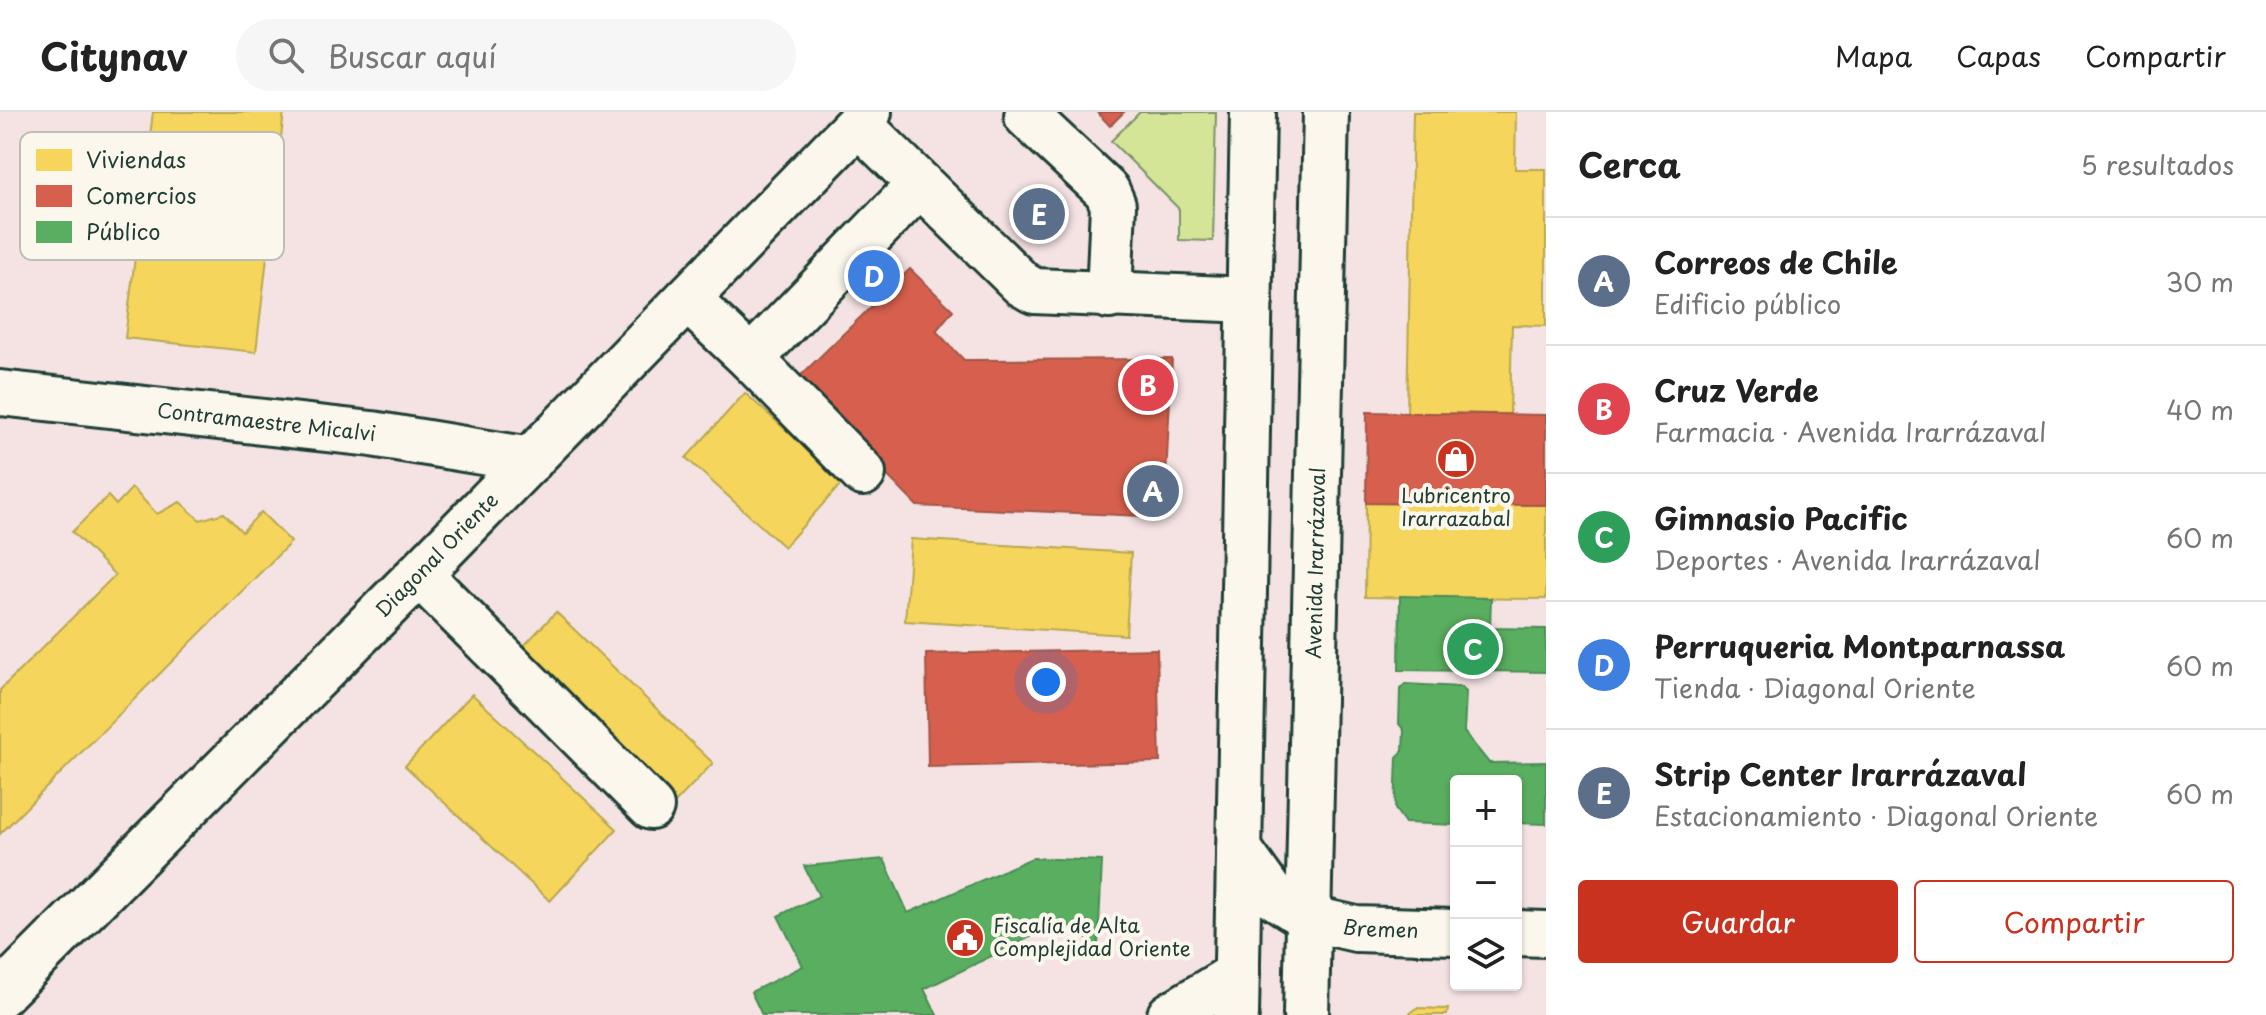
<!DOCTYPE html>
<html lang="es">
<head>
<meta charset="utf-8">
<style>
  :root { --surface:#fff; --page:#f6f6f6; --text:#222; --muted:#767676; --line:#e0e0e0; --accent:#c8321e }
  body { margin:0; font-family:"Playpen Sans",sans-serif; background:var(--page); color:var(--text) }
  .controls { position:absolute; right:24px; bottom:24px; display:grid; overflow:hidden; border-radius:8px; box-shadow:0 2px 6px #0004 }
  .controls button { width:72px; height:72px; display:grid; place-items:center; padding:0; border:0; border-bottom:2px solid var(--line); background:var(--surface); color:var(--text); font:40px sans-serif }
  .you { position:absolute; left:1046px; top:570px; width:28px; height:28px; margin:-20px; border:6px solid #fff; border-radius:50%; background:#1a73e8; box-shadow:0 0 0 12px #1a73e833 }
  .badge { display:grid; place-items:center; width:52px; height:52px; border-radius:50%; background:var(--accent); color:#fff; font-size:26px; font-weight:700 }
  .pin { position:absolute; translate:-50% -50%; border:4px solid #fff; box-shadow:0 2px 8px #0006 }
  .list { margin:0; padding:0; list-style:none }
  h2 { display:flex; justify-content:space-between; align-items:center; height:104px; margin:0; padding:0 32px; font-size:34px }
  h2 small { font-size:26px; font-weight:400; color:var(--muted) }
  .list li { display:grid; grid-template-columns:52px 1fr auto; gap:24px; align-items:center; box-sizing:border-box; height:128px; padding:0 32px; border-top:2px solid var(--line) }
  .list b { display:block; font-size:30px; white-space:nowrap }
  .list p { margin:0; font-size:26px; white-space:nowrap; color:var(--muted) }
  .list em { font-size:26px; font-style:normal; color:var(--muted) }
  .actions { display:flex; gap:16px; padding:24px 32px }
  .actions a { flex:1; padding:18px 0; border:2px solid var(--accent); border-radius:8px; text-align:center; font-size:28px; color:var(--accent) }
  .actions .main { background:var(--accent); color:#fff }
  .icon { flex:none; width:44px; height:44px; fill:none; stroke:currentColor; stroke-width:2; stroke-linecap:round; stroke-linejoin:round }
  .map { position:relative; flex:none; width:1546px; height:903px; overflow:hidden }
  header { display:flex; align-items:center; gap:48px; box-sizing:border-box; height:112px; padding:0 40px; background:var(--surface); border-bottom:2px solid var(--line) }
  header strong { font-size:38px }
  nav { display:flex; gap:44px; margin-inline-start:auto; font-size:28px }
  .search { width:560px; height:72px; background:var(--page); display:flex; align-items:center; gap:20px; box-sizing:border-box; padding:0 28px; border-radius:44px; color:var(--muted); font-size:30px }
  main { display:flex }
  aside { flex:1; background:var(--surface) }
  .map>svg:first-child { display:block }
</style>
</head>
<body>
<header>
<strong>Citynav</strong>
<div class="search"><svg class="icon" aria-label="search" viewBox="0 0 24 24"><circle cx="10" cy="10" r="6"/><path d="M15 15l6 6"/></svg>Buscar aquí</div>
<nav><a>Mapa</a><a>Capas</a><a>Compartir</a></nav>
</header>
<main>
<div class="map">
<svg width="1546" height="903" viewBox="0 0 1546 903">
  <rect width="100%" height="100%" fill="#f5e3e4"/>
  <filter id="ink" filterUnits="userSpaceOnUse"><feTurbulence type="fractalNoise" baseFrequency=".0125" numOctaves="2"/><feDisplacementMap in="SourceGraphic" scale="16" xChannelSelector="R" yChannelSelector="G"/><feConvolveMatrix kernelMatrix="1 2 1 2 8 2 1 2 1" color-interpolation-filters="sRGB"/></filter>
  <g filter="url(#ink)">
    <!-- green -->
    <polygon fill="#d4e598" stroke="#7a9166" stroke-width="2" points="1140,0 1216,0 1213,129 1179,128 1179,97 1111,29"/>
    <!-- homes -->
    <g fill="#f6d55c" stroke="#b6a750" stroke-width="2">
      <polygon points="153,0 284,0 256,240 125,226"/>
      <polygon points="1413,0 1516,0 1515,57 1546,57 1546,214 1512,213 1510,302 1407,301"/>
      <polygon points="745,281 843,370 784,435 686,346"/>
      <polygon points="132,376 157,402 180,390 200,408 224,401 242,420 261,400 291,430 0,722 0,578 115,463 72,420 108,384 116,393"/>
      <polygon points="1366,391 1546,393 1546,487 1365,485"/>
      <polygon points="911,427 1131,441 1126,523 905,509"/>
      <polygon points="556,500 713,651 672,694 515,543"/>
      <polygon points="472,582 617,717 550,789 405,654"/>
      <polygon points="1417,896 1448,897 1447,903 1408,903"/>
    </g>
    <!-- shops -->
    <g fill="#d6604d" stroke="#9f5646" stroke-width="2">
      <polygon points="1097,0 1124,0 1110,14"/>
      <polygon points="910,157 953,198 936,219 964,248 1172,247 1164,405 917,394 795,269"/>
      <polygon points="1367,300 1546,303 1546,393 1366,391"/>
      <polygon points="1157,537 1160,650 928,655 926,542"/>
    </g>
    <!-- public -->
    <g fill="#5aae61" stroke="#488c54" stroke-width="2">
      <polygon points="1400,484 1491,486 1490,516 1546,517 1546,560 1399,558"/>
      <polygon points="1405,572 1461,575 1466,580 1464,620 1489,651 1546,650 1546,712 1516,711 1516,669 1456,669 1456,713 1405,711 1395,697 1397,645 1403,639 1404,618 1399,612 1400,577"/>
      <polygon points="1032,746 1102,749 1098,835 1063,809 924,877 937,903 762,903 751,880 803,854 778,804 819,784 804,754 884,747 908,801"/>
    </g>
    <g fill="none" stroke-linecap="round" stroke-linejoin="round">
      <defs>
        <g id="minor">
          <polyline points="1027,4 1107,79 1113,93 1109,184"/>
          <polyline points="858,11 1022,172 1034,179 1250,188"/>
          <polyline points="687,187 751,247 920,72"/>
          <polyline points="751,247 863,361"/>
          <path id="s1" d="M0,281L372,322L531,348"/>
          <polyline points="419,462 651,695"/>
          <path id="s2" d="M1308,806L1356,817L1456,820"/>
          <polyline points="1516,821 1546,822"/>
          <polyline points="1170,903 1237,862"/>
        </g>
        <g id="major">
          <polyline points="1239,737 1272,783 1308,806"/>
          <path id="s3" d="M0,883L419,462L869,0"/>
          <polyline points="1236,903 1253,0"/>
          <path id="s4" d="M1306,903L1326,0"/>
        </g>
      </defs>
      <!-- minor casing -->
      <use href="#minor" stroke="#1f3d34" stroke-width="50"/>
      <!-- major casing -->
      <use href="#major" stroke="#1f3d34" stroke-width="50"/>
      <!-- minor -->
      <use href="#minor" stroke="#fbf7ec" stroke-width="44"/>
      <!-- major -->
      <use href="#major" stroke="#fbf7ec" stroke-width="44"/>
    </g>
  </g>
  <!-- icons -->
  <defs>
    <symbol id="shop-disc" viewBox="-11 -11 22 22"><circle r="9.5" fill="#c8321e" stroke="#fbf7ec"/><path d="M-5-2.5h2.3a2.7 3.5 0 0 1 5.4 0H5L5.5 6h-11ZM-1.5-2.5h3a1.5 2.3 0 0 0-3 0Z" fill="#fff"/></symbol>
    <symbol id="civic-disc" viewBox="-11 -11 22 22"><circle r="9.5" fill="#c8321e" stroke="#fbf7ec"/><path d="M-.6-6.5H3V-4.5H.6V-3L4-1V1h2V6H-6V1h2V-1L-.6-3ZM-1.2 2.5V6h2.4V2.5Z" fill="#fff"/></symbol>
  </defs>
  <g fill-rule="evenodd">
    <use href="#shop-disc" x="1434" y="325" width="44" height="44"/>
    <use href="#civic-disc" x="943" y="804" width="44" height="44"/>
  </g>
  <g text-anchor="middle" stroke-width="8" stroke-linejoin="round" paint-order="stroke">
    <!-- street labels -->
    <g font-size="20" fill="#1f3d34" stroke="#fbf7ec">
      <text dy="7" stroke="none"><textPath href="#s1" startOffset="268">Contramaestre Micalvi</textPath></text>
      <text dy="7" stroke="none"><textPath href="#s3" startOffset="620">Diagonal Oriente</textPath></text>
      <text dy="7" stroke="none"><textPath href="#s4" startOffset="452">Avenida Irarrázaval</textPath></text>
      <text dy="7" stroke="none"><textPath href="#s2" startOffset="74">Bremen</textPath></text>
    </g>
    <!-- poi labels -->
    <g font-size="20" fill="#1f3d34" stroke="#fbf7ec">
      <text x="1456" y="391">Lubricentro<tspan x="1456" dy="23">Irarrazabal</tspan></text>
      <text x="993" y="821" text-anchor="start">Fiscalía de Alta<tspan x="993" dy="23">Complejidad Oriente</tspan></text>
    </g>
  </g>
  <!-- legend -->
  <rect x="20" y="20" width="264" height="128" rx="12" fill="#fbf7ec" stroke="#b9bfb5" stroke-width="2"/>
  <rect x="36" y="37" width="36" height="22" fill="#f6d55c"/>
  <rect x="36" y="73" width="36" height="22" fill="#d6604d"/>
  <rect x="36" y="109" width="36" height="22" fill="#5aae61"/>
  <g font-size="22" fill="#1f3d34">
    <text x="86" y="56">Viviendas</text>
    <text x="86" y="92">Comercios</text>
    <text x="86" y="128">Público</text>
  </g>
</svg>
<div class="controls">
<button>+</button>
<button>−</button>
<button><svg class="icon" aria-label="layers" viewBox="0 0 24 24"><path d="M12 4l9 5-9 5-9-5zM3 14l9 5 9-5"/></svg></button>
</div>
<div class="you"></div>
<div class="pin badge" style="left:1153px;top:379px;background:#5c6f8a">A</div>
<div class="pin badge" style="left:1148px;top:273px;background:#e0444e">B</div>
<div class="pin badge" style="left:1473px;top:537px;background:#2e9e5b">C</div>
<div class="pin badge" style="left:874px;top:164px;background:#3f7fe0">D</div>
<div class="pin badge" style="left:1039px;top:102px;background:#5c6f8a">E</div>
</div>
<aside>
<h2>Cerca<small>5 resultados</small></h2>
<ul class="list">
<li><span class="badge" style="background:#5c6f8a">A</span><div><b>Correos de Chile</b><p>Edificio público</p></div><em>30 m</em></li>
<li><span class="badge" style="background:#e0444e">B</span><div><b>Cruz Verde</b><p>Farmacia · Avenida Irarrázaval</p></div><em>40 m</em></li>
<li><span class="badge" style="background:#2e9e5b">C</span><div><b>Gimnasio Pacific</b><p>Deportes · Avenida Irarrázaval</p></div><em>60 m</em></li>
<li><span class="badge" style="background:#3f7fe0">D</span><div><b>Perruqueria Montparnassa</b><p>Tienda · Diagonal Oriente</p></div><em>60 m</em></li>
<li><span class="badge" style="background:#5c6f8a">E</span><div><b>Strip Center Irarrázaval</b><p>Estacionamiento · Diagonal Oriente</p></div><em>60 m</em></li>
</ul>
<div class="actions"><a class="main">Guardar</a><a>Compartir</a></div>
</aside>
</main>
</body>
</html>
